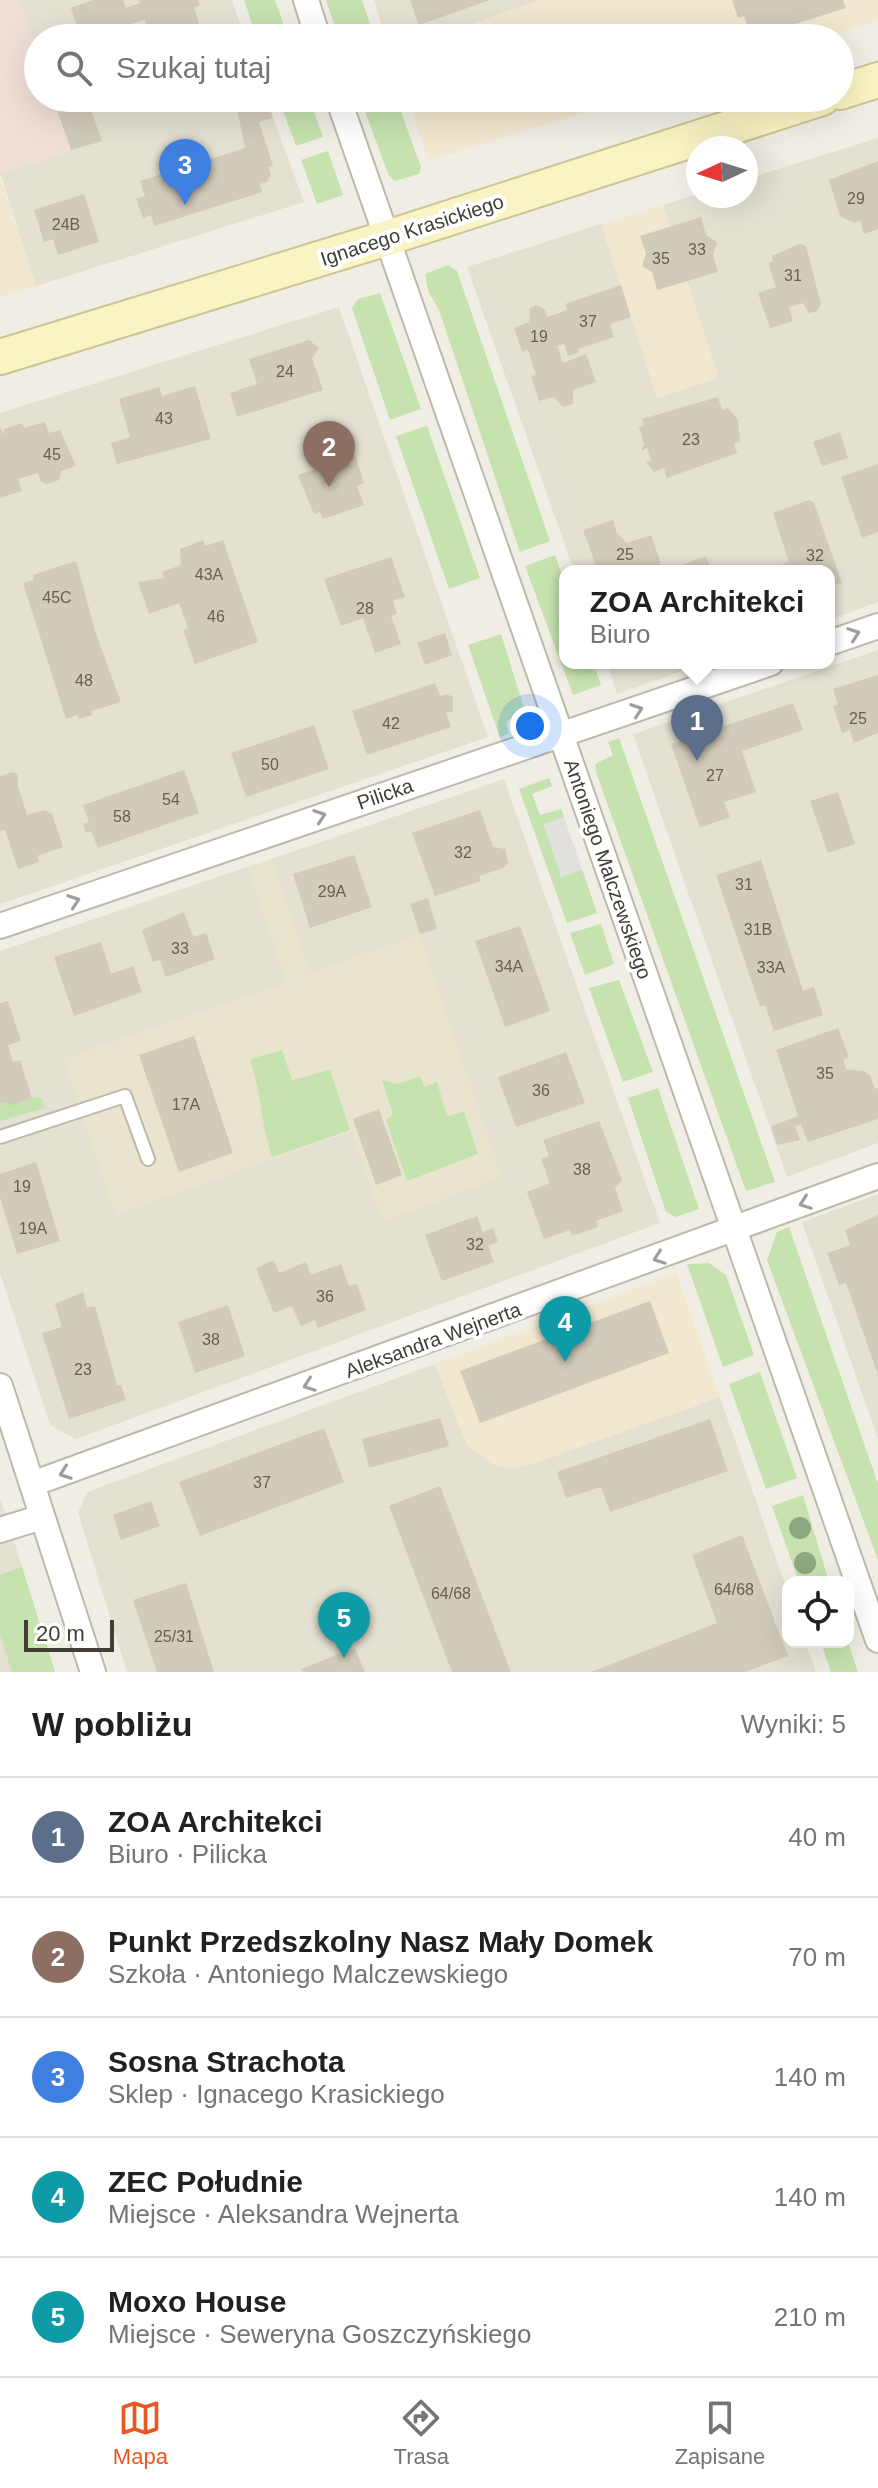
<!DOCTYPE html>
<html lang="pl">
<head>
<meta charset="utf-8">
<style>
  :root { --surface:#fff; --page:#f2f2f2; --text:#202124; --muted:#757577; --line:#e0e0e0; --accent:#eb5720 }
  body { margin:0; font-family:Arial,sans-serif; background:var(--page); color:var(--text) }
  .controls { position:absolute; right:24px; bottom:24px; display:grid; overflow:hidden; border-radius:16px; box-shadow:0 8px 32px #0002 }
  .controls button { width:72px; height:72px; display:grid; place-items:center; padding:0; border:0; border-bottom:2px solid var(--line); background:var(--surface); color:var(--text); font:40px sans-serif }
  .compass { position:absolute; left:686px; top:136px; width:72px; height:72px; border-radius:50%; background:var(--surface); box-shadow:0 8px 32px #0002; rotate:266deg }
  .scale { position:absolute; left:24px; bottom:20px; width:90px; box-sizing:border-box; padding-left:8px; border:4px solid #423e34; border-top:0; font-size:22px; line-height:28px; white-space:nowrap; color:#423e34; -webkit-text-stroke:6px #fff; paint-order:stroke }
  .you { position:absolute; left:530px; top:726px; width:28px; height:28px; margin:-20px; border:6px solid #fff; border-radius:50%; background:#1a73e8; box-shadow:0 0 0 12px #1a73e833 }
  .badge { display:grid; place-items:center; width:52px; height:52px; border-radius:50%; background:var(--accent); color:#fff; font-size:26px; font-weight:700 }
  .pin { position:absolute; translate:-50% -66px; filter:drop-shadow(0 2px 4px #0008) }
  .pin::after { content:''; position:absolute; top:42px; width:28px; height:24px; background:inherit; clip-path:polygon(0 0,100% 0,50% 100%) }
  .popup { position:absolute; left:559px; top:565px; width:276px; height:104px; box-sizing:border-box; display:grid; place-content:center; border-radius:16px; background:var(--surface); filter:drop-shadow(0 2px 6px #0005); font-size:26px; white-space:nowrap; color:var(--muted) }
  .popup b { font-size:30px; color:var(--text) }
  .popup::after { content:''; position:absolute; left:50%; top:100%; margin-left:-16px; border:16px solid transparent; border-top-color:var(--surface) }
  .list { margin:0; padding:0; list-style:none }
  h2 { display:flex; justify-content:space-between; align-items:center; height:104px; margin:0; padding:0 32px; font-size:34px }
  h2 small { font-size:26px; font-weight:400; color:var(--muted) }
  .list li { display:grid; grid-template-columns:52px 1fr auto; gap:24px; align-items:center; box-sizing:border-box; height:120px; padding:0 32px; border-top:2px solid var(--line) }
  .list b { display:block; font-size:30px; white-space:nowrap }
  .list p { margin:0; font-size:26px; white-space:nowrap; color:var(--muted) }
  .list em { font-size:26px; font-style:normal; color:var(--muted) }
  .icon { flex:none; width:44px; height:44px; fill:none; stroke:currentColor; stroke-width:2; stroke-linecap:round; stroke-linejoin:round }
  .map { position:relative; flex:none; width:878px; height:1672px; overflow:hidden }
  .search { position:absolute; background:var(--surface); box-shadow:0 8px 32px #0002; left:24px; right:24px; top:24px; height:88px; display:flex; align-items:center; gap:20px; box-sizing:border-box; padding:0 28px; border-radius:44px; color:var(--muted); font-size:30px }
  .sheet { height:704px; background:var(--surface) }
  nav { display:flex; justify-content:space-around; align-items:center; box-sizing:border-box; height:112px; border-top:2px solid var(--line); background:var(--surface); font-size:22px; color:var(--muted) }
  nav a { display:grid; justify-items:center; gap:4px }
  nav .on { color:var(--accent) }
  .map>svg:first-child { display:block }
</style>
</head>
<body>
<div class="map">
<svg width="878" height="1672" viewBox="0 0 878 1672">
  <rect width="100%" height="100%" fill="#f0eee4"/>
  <!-- residential -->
  <g fill="#e4e0d2">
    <polygon points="19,0 232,0 245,38 38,38 38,55"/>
    <polygon points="374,0 540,0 432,38 386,38"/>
    <polygon points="53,98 266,98 304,202 36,286 0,173 71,150"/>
    <polygon points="878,138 878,602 829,620 829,571 574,571 467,267 601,224 658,398 718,377 663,205 698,194 746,196 746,179"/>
    <polygon points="339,307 488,737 0,904 0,413"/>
    <polygon points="878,650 878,1143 787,1177 633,734"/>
    <polygon points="607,663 705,663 617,694"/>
    <polygon points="504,779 660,1223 76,1439 50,1425 0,1273 0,1144 84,1118 117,1214 352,1131 501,1177 420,935 310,973 271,859"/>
    <polygon points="247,867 288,982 64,1059 80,1105 0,1130 0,951"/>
    <polygon points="878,1194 878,1439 802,1222"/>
    <polygon points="435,1364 467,1445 532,1464 720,1397 788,1593 788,1642 805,1642 816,1672 127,1672 78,1513 87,1492"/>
    <polygon points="0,1498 7,1519 55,1672 0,1672"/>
  </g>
  <!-- commercial -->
  <g fill="#f2e7cf">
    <polygon points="540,0 878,0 878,20 821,38 432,38"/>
    <polygon points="407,98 630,98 429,161"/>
    <polygon points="0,179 36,286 0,297"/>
    <polygon points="663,205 718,378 657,398 601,224"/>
    <polygon points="676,1273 720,1397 532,1464 509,1469 492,1464 467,1445 435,1364"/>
  </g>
  <!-- education -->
  <polygon fill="#e9e4ce" points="271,859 310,972 420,934 502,1177 383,1222 352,1131 116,1215 63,1059 287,982 247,867"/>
  <!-- medical -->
  <polygon fill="#f1ded7" points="0,0 19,0 38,55 38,98 53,98 71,150 0,173"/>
  <!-- green -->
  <g fill="#c5e2af">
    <polygon points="244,0 275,0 286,31 257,38"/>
    <polygon points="326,0 362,0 375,38 339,38"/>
    <polygon points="309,98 323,137 296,146 282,108"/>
    <polygon points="360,98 396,98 421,167 419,174 395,181 389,176"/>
    <polygon points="328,151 343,195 317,204 301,160"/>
    <polygon points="448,265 457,271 550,541 520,552 439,310 428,291 425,274"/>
    <polygon points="380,293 421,409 390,420 352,308 358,299"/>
    <polygon points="427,426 480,578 449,589 396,436"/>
    <polygon points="555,555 565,583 565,663 593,663 601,685 573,695 525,566"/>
    <polygon points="501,634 524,708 506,722 509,733 500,738 468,645"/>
    <polygon points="619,738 775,1182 746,1191 597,775 595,764 613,755 608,742"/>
    <polygon points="549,778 552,786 532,794 540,815 561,809 564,817 544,825 562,877 582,869 597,913 567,923 519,789"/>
    <polygon points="601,924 614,964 585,975 570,933"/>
    <polygon points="619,980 653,1072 623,1082 589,988"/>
    <path d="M282,1050L292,1080L330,1070L350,1130L272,1157C261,1124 261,1092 250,1059Z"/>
    <polygon points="420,1076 424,1087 437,1082 447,1116 464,1112 478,1154 407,1181 386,1120 393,1114 382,1080 398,1084"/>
    <polygon points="658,1088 699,1209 676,1217 666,1212 628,1098"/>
    <polygon points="36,1097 42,1098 45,1108 0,1121 0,1104 8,1102 10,1106"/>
    <polygon points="789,1227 878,1484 878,1560 767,1260 777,1232"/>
    <polygon points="709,1263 726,1275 754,1355 723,1367 687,1264"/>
    <polygon points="760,1372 797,1478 766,1489 729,1384"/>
    <polygon points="803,1495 829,1582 799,1582 772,1506"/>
    <polygon points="22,1567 55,1672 12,1672 0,1635 0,1575"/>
    <polygon points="821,1642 848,1642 858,1672 831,1672"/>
  </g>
  <!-- parking -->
  <polygon fill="#e1e0dc" points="564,817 582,869 561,878 544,824"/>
  <!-- building -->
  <g fill="#d1cbba">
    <polygon points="93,0 123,0 126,8 140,3 139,0 198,0 200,5 194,8 204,38 151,38 145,20 131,24 134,32 118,38 81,38 71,8"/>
    <polygon points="410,0 490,0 419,25"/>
    <polygon points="732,0 843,0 846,8 751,38 744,16 738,18"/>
    <polygon points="53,98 87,98 102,141 71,150"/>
    <polygon points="266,98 273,118 259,122 273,166 268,167 271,174 267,182 260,184 262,192 154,226 151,215 143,218 136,199 145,196 140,181 245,148 235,99"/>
    <polygon points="442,98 481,98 447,111"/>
    <polygon points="878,161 878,229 864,234 860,221 854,223 840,216 829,180"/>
    <polygon points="84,194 99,242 58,255 53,239 44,242 34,210"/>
    <polygon points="701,217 706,235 717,242 713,255 718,272 657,290 652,272 642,266 646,253 640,236"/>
    <polygon points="799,244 806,246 821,304 817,311 809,313 803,303 789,307 793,321 770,328 758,293 776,287 768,263 773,261 772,256"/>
    <polygon points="621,285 631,317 610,324 614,337 578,349 579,352 568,356 564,344 557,346 563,363 586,354 596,382 573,390 573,404 563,407 554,397 539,401 531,376 536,375 532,362 528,350 522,352 514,328 529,322 530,308 537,305 545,310 547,317 567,310 565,304"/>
    <polygon points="309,340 319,348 312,358 323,390 237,417 230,393 257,384 249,359"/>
    <polygon points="195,386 211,439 117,464 111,443 130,437 119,399 159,387 162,396"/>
    <polygon points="718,397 722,410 728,408 738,420 740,442 734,444 737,453 667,478 664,468 654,472 646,462 651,460 647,448 641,451 644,444 639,427 644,425 642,419"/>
    <polygon points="45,422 49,433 60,430 76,466 61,471 59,480 47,484 41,482 38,473 18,479 22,491 0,498 0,426 3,435 4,429 22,423 24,428"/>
    <polygon points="840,432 848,458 822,466 813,442"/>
    <polygon points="355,455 364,483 357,486 364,505 323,519 320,512 314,514 298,475"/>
    <polygon points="878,464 878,532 862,538 841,477"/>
    <polygon points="809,500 814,503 842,583 829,587 829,571 766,571 789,562 773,513"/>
    <polygon points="613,520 617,533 627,543 651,535 661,564 641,571 598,571 583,530"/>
    <polygon points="203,540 205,546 223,540 258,642 195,664 183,630 188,628 179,603 149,614 138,582 164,578 162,572 181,565 180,549"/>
    <polygon points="706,556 711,569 666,571"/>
    <polygon points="391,557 405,597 393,601 397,614 391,616 401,644 375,653 363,618 341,626 324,579"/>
    <polygon points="76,561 96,634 121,702 91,711 92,715 79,719 77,715 66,719 23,583 34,580 33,575"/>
    <polygon points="445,633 452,655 425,665 417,643"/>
    <polygon points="878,675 878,733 854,743 850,730 842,733 833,706 838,704 833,689"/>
    <polygon points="435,683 440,696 447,694 453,697 453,711 446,713 451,727 367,755 352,711"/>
    <polygon points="793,703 803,730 742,751 756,792 724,802 730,817 700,828 671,744"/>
    <polygon points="314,725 329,769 246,797 231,753"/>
    <polygon points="184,770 199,813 98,848 91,831 86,833 83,824 89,822 83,805"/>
    <polygon points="14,772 18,776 18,786 27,815 44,810 52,814 63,847 37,856 39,862 18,869 5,830 0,831 0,776"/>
    <polygon points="838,792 855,844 828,853 810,801"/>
    <polygon points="480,810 493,847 505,849 508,863 503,868 479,876 481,881 435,896 412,833"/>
    <polygon points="354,855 372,907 310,928 293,874"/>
    <polygon points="761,860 803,991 814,987 823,1015 774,1031 765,1005 760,1007 716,875"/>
    <polygon points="428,898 437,929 420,934 410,904"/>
    <polygon points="184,912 193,937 206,933 215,959 166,977 160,960 153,962 142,930"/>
    <polygon points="520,926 550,1011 505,1027 475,941"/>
    <polygon points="101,942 111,974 133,966 142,992 74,1016 54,957"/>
    <polygon points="8,1001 21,1041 8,1045 13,1062 20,1060 32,1098 10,1106 8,1102 0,1104 0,1003"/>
    <polygon points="838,1028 849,1057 843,1060 846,1069 864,1071 870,1075 875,1089 878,1088 878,1119 808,1142 801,1124 795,1126 800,1140 777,1145 771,1126 798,1116 776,1050"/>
    <polygon points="194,1036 233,1153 179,1172 139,1055"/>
    <polygon points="566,1052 585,1103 516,1127 498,1077"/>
    <polygon points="379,1109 402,1175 376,1185 353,1119"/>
    <polygon points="599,1121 622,1180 615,1188 623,1211 596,1221 598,1227 572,1236 570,1230 544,1239 527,1192 550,1183 541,1159 549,1156 543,1140"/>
    <polygon points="36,1162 60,1241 17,1254 0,1197 0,1174"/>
    <polygon points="878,1215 878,1375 846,1283 839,1285 827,1253 850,1245 845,1230"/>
    <polygon points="477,1216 483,1232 493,1228 498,1242 488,1246 494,1262 442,1281 425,1235"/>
    <polygon points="274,1260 279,1273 306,1262 311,1275 341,1264 349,1286 357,1284 366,1310 318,1328 315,1320 301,1326 292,1306 274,1313 256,1268"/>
    <polygon points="83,1292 87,1308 95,1306 117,1385 121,1385 126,1400 69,1419 42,1333 62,1327 55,1304"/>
    <polygon points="650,1301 669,1353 480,1423 460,1371"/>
    <polygon points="228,1305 245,1356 195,1373 178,1322"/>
    <polygon points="440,1418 449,1446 369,1468 362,1439"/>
    <polygon points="710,1419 728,1471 610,1512 601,1487 566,1498 557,1472"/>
    <polygon points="324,1428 344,1482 200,1536 179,1482"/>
    <polygon points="440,1486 511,1672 452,1672 389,1506"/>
    <polygon points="151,1501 160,1526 121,1540 113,1515"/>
    <polygon points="742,1535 788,1656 745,1672 591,1672 717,1623 692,1555"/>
    <polygon points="186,1583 214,1672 157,1672 133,1600"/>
    <polygon points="355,1648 365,1672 303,1672 301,1669"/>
  </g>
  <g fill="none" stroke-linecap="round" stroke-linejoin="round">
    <defs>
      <polyline id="lane" points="0,1137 125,1096 148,1159"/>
      <g id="street">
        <polyline points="306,0 318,38"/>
        <polyline points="338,98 878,1640"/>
        <polyline points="829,643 878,626"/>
        <polyline points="0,926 771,663"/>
        <polyline points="0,1386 93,1672"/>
        <polyline points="32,1484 878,1176"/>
        <polyline points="0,1530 42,1517"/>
      </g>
      <g id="secondary">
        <polyline points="840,92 878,80"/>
        <polyline points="0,357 387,238 822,98"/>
      </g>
    </defs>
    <!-- lane casing -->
    <use href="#lane" stroke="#beb9aa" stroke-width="16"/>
    <!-- street casing -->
    <use href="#street" stroke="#beb9aa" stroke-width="28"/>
    <!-- secondary casing -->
    <use href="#secondary" stroke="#cec596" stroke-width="38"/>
    <!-- lane -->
    <use href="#lane" stroke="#fff" stroke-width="12"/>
    <!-- street -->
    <use href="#street" stroke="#fff" stroke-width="24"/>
    <!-- secondary -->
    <use href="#secondary" stroke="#faf4c4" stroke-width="34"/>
  </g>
  <!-- trees -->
  <g fill="#8ea87f">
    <circle cx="800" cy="1528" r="11"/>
    <circle cx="805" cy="1563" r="11"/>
  </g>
  <!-- one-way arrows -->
  <defs><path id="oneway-chevron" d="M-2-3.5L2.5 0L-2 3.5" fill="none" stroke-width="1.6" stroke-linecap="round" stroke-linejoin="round" transform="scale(2)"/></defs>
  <g stroke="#a09e9a">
    <use href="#oneway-chevron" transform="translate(854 634) rotate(-19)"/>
    <use href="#oneway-chevron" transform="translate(637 710) rotate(-19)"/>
    <use href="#oneway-chevron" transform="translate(320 816) rotate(-19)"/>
    <use href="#oneway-chevron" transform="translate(74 901) rotate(-19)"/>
    <use href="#oneway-chevron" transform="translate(805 1203) rotate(160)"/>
    <use href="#oneway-chevron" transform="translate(659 1258) rotate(160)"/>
    <use href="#oneway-chevron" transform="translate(309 1385) rotate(160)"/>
    <use href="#oneway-chevron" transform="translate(65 1473) rotate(161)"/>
  </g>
  <g text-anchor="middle" stroke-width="8" stroke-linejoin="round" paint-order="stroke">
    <!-- number labels -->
    <g font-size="16" fill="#666156">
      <text x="856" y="204">29</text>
      <text x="66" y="230">24B</text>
      <text x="697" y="255">33</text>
      <text x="661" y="264">35</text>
      <text x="793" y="281">31</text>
      <text x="588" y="327">37</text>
      <text x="539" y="342">19</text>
      <text x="285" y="377">24</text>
      <text x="164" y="424">43</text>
      <text x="691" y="445">23</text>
      <text x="52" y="460">45</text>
      <text x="625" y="560">25</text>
      <text x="815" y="561">32</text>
      <text x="209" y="580">43A</text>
      <text x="57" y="603">45C</text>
      <text x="365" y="614">28</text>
      <text x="216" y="622">46</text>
      <text x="84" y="686">48</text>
      <text x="858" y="724">25</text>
      <text x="391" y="729">42</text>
      <text x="270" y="770">50</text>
      <text x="715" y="781">27</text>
      <text x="171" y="805">54</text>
      <text x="122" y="822">58</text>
      <text x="463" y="858">32</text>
      <text x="744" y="890">31</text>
      <text x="332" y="897">29A</text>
      <text x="758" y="935">31B</text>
      <text x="180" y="954">33</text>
      <text x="509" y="972">34A</text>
      <text x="771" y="973">33A</text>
      <text x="825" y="1079">35</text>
      <text x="541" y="1096">36</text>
      <text x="186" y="1110">17A</text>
      <text x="582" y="1175">38</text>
      <text x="22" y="1192">19</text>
      <text x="33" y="1234">19A</text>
      <text x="475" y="1250">32</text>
      <text x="325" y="1302">36</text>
      <text x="211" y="1345">38</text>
      <text x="83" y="1375">23</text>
      <text x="262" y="1488">37</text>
      <text x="734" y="1595">64/68</text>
      <text x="451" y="1599">64/68</text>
      <text x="174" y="1642">25/31</text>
    </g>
    <!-- street labels -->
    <g font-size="20" fill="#423e34" stroke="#fff">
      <text transform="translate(412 230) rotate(-18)" y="7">Ignacego Krasickiego</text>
      <text transform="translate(385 794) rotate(-19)" y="7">Pilicka</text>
      <text transform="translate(608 869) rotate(71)" y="7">Antoniego Malczewskiego</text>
      <text transform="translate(433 1340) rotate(-20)" y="7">Aleksandra Wejnerta</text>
    </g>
  </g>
</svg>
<div class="controls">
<button><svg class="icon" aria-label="locate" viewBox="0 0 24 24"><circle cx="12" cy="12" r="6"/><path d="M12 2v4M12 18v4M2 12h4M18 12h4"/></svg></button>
</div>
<svg class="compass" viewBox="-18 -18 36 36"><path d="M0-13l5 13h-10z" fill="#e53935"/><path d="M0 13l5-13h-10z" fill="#757577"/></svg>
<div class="scale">20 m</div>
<div class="you"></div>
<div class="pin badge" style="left:697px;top:761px;background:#5c6f8a">1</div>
<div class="popup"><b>ZOA Architekci</b>Biuro</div>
<div class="pin badge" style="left:329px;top:487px;background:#8d6e63">2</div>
<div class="pin badge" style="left:185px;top:205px;background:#3f7fe0">3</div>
<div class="pin badge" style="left:565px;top:1362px;background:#0f9aa8">4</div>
<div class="pin badge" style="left:344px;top:1658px;background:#0f9aa8">5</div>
<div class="search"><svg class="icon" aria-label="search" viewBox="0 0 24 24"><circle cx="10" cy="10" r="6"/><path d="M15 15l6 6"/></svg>Szukaj tutaj</div>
</div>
<section class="sheet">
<h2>W pobliżu<small>Wyniki: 5</small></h2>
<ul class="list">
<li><span class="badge" style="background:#5c6f8a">1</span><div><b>ZOA Architekci</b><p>Biuro · Pilicka</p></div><em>40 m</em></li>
<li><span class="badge" style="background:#8d6e63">2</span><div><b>Punkt Przedszkolny Nasz Mały Domek</b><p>Szkoła · Antoniego Malczewskiego</p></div><em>70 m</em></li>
<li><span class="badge" style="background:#3f7fe0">3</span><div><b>Sosna Strachota</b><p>Sklep · Ignacego Krasickiego</p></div><em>140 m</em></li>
<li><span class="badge" style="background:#0f9aa8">4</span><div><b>ZEC Południe</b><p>Miejsce · Aleksandra Wejnerta</p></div><em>140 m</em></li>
<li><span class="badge" style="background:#0f9aa8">5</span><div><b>Moxo House</b><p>Miejsce · Seweryna Goszczyńskiego</p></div><em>210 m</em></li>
</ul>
</section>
<nav>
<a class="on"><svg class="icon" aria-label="map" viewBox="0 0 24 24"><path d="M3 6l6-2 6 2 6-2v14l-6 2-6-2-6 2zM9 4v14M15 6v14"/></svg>Mapa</a>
<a><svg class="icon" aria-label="directions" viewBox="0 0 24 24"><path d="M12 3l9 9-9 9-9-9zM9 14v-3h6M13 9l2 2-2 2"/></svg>Trasa</a>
<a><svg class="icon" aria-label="saved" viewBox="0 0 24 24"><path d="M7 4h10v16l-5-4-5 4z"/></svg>Zapisane</a>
</nav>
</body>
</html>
